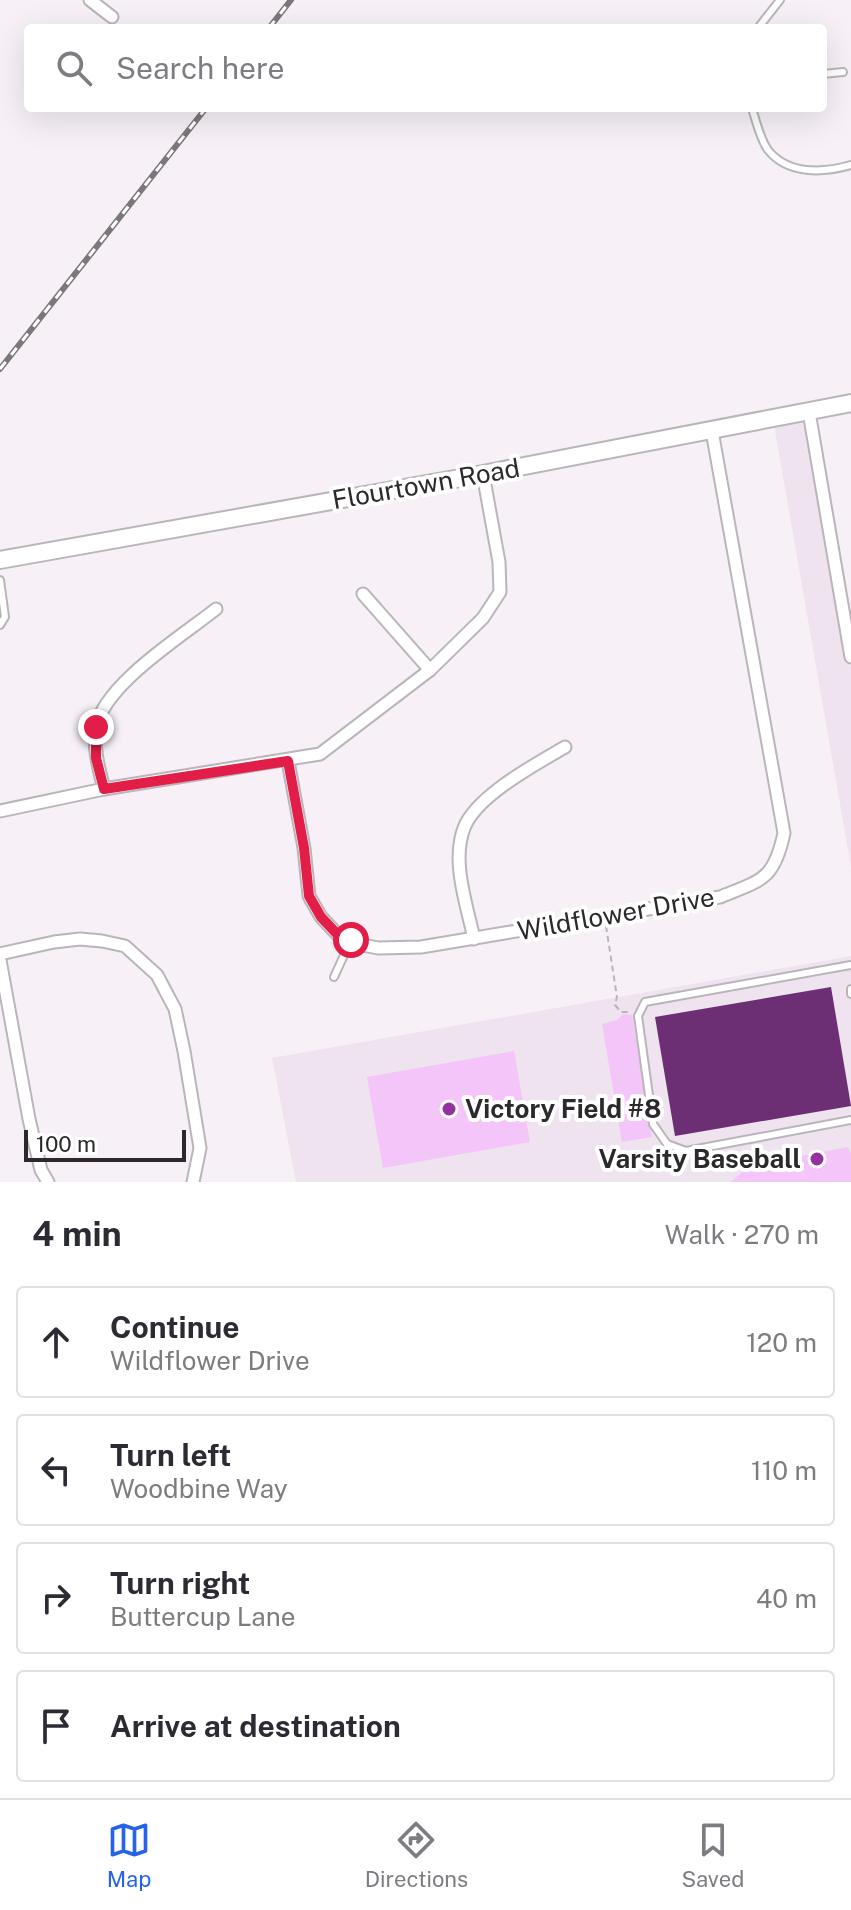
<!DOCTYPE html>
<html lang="en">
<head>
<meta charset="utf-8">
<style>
  :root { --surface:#fff; --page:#f7f7f7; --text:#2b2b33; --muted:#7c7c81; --line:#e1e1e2; --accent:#2563eb }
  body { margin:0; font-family:"Public Sans",sans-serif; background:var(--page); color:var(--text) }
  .scale { position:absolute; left:24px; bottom:20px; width:162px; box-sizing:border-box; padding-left:8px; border:4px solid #2b292b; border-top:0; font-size:22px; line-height:28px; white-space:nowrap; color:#2b292b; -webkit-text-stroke:6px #fff; paint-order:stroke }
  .stop { position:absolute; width:24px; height:24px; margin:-18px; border:6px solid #e11d48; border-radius:50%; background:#fff }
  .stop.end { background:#e11d48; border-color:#fff; box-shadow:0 2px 8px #0008 }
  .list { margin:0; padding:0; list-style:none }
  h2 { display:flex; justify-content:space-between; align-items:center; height:104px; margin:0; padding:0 32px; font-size:34px }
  h2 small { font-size:26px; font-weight:400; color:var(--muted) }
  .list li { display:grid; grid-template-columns:52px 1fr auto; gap:24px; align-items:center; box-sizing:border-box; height:112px; margin:0 16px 16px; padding:0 16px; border:2px solid var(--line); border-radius:8px }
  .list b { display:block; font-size:30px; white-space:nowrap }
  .list p { margin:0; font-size:26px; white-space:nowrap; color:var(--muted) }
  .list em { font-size:26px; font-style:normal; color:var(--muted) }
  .icon { flex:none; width:44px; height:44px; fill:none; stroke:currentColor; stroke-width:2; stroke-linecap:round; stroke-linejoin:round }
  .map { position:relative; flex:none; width:851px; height:1182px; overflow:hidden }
  .search { position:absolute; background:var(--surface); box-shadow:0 8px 32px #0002; left:24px; right:24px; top:24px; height:88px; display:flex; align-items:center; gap:20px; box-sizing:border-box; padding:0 28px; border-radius:8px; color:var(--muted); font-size:30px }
  .sheet { height:616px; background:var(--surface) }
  nav { display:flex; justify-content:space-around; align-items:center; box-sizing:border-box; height:112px; border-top:2px solid var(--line); background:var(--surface); font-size:22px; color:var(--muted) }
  nav a { display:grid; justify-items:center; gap:4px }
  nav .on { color:var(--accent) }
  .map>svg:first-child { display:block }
</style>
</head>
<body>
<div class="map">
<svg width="851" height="1182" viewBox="0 0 851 1182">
  <rect width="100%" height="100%" fill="#f7f1f7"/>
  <!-- built -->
  <g fill="#eee3ef">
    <polygon points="809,412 851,629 851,867 773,419"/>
    <polygon points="851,956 851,1182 296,1182 272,1058"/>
  </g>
  <!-- green -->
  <g fill="#f4c5f9">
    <polygon points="623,1014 632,1015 652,1137 622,1142 602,1024 617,1020"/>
    <polygon points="514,1051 530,1142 383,1168 367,1077"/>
    <polygon points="848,1147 851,1153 851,1182 731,1182 749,1166"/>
  </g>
  <!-- building -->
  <polygon fill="#6c2f74" points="831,987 851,1106 675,1136 655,1017"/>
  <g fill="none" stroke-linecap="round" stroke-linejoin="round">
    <defs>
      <g id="lane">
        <polyline points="758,28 780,0"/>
        <polyline points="823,74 843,72"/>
        <path d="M752,108C756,121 760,139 768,150C788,175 823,173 851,165"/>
        <polyline points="0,580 5,617 0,625"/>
        <polyline points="851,965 645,1002 638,1016 653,1124 667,1144 686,1151 851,1120"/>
        <polyline points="334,977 351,940"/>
        <polyline points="851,989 851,994"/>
      </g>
      <g id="street">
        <polyline points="90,0 112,17"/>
        <polyline points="809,412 851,657"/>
        <polyline points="363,594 430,670"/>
        <path d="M288,761L304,848L309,896L321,917L338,935L358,944L378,948L421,947L720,897C762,880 774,880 784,833L712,431"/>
        <path d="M104,789C99,769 93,749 96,728C103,685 182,636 216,609"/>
        <polyline points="0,811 104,789 320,754 430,670 483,618 500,592 499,562 483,474"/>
        <path d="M474,939C467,905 451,862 464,828C476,796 536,764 565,747"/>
        <polyline points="0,954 54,942 80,939 102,941 125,946 157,975 175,1009 184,1051 200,1148 193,1182"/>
        <polyline points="0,960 29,1119 41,1170 48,1182"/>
      </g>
      <polyline id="secondary" points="0,560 483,474 851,403"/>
    </defs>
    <!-- lane casing -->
    <use href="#lane" stroke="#bab5ba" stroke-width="10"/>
    <!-- street casing -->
    <use href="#street" stroke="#bab5ba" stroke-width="15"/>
    <!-- secondary casing -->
    <use href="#secondary" stroke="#bab5ba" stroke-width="20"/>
    <!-- path -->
    <polyline stroke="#b8b4b8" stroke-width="2" stroke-dasharray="6 4" stroke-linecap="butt" points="606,926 617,997 615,1005 621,1012 630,1012"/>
    <!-- lane -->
    <use href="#lane" stroke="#fff" stroke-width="6"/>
    <!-- street -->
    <use href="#street" stroke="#fff" stroke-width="11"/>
    <!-- secondary -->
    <use href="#secondary" stroke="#fff" stroke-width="16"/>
    <defs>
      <g id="rail">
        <polyline points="269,28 291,0"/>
        <polyline points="0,369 206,108"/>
      </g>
    </defs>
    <!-- rail casing -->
    <use href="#rail" stroke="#7b777b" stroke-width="6"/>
    <!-- rail -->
    <use href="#rail" stroke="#fff" stroke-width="3" stroke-dasharray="9" stroke-linecap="butt"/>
  </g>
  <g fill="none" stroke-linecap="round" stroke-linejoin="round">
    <!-- route -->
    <polyline stroke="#e11d48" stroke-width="10" points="96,727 96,758 104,789 288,761 304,848 309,896 321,917 338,935 351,940"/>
  </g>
  <!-- markers -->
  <g fill="#92349d" stroke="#fff" stroke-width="3">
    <circle cx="449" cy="1109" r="8"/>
    <circle cx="817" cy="1159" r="8"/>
  </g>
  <g text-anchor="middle" stroke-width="8" stroke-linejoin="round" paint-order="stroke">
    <!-- street labels -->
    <g font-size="26" fill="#2b292b" stroke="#fff">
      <text transform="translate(426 484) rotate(-10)" y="9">Flourtown Road</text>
      <text transform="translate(616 914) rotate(-10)" y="9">Wildflower Drive</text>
    </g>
    <!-- poi labels -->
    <g font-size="26" font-weight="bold" fill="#2b292b" stroke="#fff" text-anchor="start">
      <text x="465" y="1118">Victory Field #8</text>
      <text x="801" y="1168" text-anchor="end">Varsity Baseball</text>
    </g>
  </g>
</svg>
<div class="scale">100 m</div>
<div class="stop" style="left:351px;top:940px"></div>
<div class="stop end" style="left:96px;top:727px"></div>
<div class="search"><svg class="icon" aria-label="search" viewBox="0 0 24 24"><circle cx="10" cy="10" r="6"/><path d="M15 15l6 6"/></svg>Search here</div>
</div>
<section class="sheet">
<h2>4 min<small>Walk · 270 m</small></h2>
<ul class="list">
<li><svg class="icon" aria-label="ahead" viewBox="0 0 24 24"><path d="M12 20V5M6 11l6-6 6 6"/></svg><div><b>Continue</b><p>Wildflower Drive</p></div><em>120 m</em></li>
<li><svg class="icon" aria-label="left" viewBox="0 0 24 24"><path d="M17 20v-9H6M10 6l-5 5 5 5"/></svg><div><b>Turn left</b><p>Woodbine Way</p></div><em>110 m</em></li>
<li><svg class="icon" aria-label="right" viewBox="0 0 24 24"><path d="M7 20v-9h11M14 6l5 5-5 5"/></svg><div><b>Turn right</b><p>Buttercup Lane</p></div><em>40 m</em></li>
<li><svg class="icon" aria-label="arrive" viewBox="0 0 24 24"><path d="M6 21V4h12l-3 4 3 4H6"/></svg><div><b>Arrive at destination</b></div></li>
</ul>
</section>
<nav>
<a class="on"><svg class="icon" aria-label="map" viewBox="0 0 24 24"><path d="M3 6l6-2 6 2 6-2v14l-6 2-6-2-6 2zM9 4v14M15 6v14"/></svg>Map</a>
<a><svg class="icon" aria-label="directions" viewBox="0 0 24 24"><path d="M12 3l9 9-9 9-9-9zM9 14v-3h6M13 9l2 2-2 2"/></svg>Directions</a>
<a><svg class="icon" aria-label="saved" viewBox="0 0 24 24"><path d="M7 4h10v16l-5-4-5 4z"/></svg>Saved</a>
</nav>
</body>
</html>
